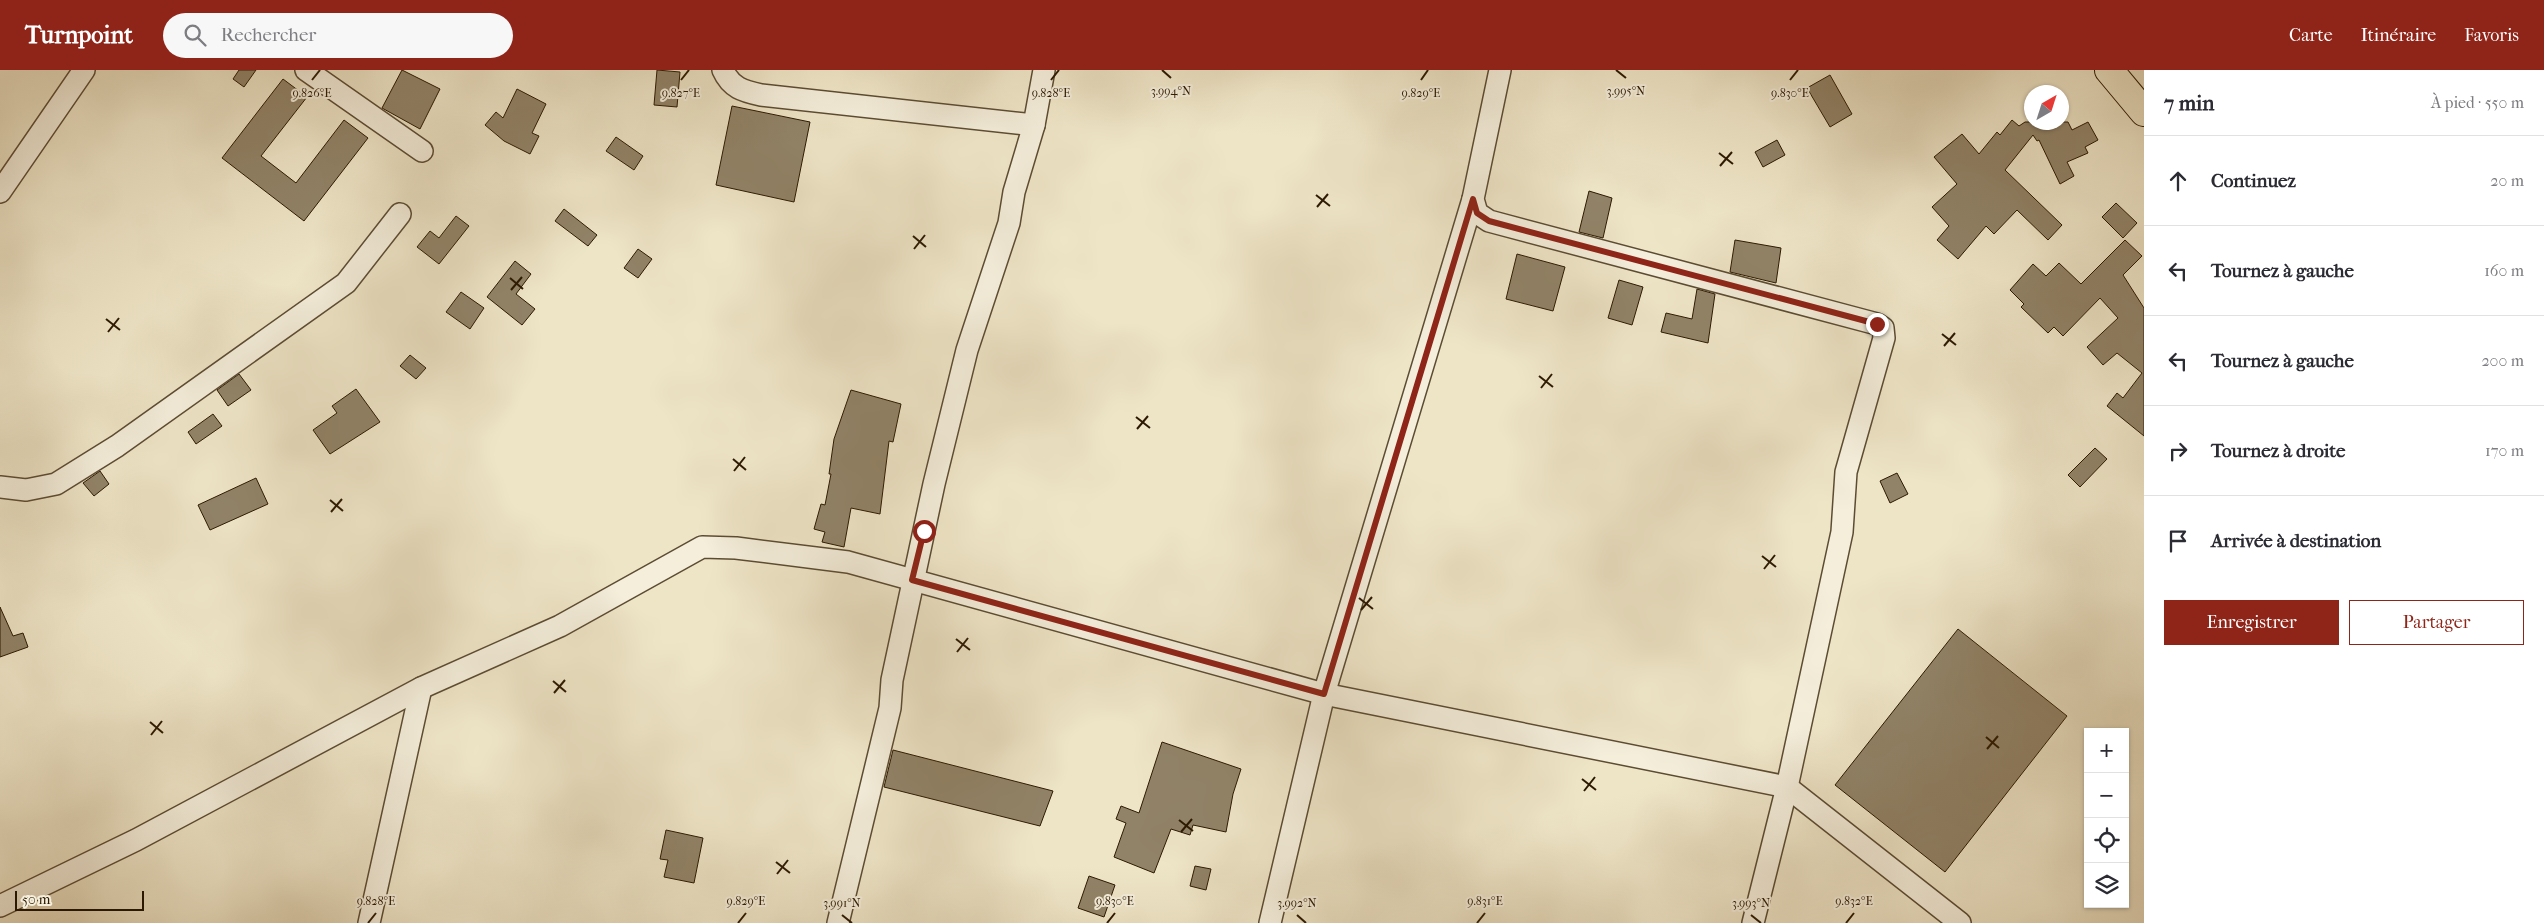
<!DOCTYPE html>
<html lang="fr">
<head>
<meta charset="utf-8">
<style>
  :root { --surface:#fff; --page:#f7f7f7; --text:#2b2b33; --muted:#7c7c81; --line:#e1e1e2; --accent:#8f2418 }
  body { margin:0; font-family:"IM FELL French Canon",serif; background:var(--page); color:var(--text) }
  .controls { position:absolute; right:15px; bottom:15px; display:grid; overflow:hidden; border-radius:0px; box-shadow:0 1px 4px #0004 }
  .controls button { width:45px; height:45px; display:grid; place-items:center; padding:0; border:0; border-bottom:1px solid var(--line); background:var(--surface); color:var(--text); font:25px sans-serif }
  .compass { position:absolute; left:2024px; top:15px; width:45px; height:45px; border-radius:50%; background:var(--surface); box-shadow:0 1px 4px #0004; rotate:39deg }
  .scale { position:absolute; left:15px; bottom:12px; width:129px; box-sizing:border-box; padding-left:5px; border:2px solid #2c1902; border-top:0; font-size:14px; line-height:18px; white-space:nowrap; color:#2c1902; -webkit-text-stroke:4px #f4eedb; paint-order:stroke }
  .stop { position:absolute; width:15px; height:15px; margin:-11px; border:4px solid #8f2418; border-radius:50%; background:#fff }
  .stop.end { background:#8f2418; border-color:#fff; box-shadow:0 1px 5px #0008 }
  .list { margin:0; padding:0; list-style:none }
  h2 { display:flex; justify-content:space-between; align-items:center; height:65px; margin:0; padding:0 20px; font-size:21px }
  h2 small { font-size:16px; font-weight:400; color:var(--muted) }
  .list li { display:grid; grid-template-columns:32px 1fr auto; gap:15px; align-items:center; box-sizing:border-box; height:90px; padding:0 20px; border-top:1px solid var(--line) }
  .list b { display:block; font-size:19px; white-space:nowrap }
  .list em { font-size:16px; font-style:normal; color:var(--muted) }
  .actions { display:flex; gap:10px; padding:15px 20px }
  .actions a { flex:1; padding:11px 0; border:1px solid var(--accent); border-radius:0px; text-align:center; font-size:18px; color:var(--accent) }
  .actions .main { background:var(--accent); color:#fff }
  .icon { flex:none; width:28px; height:28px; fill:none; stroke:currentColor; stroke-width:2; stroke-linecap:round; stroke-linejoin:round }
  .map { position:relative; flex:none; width:2144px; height:853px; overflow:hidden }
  header { display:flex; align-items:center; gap:30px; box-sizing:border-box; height:70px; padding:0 25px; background:var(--accent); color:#fff }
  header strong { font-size:24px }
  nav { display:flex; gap:28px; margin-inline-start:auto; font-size:18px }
  .search { width:350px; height:45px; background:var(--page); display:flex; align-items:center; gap:12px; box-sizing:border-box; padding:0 18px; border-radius:28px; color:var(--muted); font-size:19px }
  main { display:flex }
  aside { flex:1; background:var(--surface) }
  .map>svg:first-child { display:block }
</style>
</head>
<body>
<header>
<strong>Turnpoint</strong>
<div class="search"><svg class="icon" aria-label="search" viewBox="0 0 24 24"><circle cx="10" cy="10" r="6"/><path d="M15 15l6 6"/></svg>Rechercher</div>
<nav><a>Carte</a><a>Itinéraire</a><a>Favoris</a></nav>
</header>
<main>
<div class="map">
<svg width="2144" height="853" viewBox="0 0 2144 853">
  <rect width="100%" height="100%" fill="#eee5c7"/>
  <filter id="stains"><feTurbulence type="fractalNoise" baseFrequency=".004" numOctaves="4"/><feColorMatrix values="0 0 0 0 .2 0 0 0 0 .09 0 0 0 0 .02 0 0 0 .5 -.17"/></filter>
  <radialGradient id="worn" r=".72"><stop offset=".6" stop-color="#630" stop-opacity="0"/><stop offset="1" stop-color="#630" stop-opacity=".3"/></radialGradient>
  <!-- building -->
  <g fill="#918368" stroke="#2c1902">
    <polygon points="239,0 256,0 244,17 233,9"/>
    <polygon points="402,0 440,19 420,59 382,38"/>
    <polygon points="657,0 680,2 677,37 654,35"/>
    <polygon points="1830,5 1852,44 1830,57 1807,18"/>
    <polygon points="283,9 307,27 261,86 296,113 344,50 368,68 304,151 222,88"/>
    <polygon points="517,19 546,34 532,63 539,66 530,84 504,71 485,55 496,42 503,48"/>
    <polygon points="732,36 810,52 794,132 716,115"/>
    <polygon points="2012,50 2019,56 2025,52 2068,52 2072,60 2088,52 2098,70 2085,77 2088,83 2067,92 2074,106 2060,114 2039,70 2037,71 2033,65 2005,100 2062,155 2048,170 2017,140 1994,164 1986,156 1958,189 1937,170 1949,156 1932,137 1957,114 1934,87 1962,64 1979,84 1997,62 2000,65"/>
    <polygon points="616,67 643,86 634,100 606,81"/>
    <polygon points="1777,70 1785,85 1763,97 1755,82"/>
    <polygon points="1589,121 1612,128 1603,168 1579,162"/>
    <polygon points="2116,133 2137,153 2123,168 2102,147"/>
    <polygon points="564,139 597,165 588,176 555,151"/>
    <polygon points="456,146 469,156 439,194 417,177 430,161 439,168"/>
    <polygon points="1735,170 1781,178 1776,213 1730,202"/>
    <polygon points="2125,170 2142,186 2123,205 2144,238 2144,366 2107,336 2117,323 2123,328 2142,303 2117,283 2103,295 2087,277 2118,248 2100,228 2063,266 2054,257 2048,263 2021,237 2024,234 2010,220 2033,194 2046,206 2059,193 2081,214"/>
    <polygon points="638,179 652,189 638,208 624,198"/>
    <polygon points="1517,184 1565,197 1553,241 1506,229"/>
    <polygon points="515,191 531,204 516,224 535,239 522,255 487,227"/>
    <polygon points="1619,210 1643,217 1632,255 1608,248"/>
    <polygon points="1697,219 1715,224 1708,273 1661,262 1666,243 1692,249"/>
    <polygon points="461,222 484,238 470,259 446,242"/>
    <polygon points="410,285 426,298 416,309 400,296"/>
    <polygon points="239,304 251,320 228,336 217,320"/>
    <polygon points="356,319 380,352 330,384 313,360 337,343 332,336"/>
    <polygon points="851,320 901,334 893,372 889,371 880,444 851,438 844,477 822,472 825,462 814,459 821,434 825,435 831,404 829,404 834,369"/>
    <polygon points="213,344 222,356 196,374 188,362"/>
    <polygon points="2095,378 2107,389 2080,417 2068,405"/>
    <polygon points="100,401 109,414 94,426 83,413"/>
    <polygon points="1897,403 1908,424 1890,433 1880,411"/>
    <polygon points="256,408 268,434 210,460 198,435"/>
    <polygon points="0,537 13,566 23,563 28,577 0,587"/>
    <polygon points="1958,559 2067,646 1945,802 1835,715"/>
    <polygon points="1162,672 1241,699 1233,724 1226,762 1193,755 1190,765 1171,759 1154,803 1114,787 1126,753 1116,749 1121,736 1139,743"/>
    <polygon points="893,680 1053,721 1040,756 884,717"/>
    <polygon points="666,760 703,768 694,813 664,807 668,790 660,789"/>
    <polygon points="1195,796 1211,799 1206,820 1190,816"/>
    <polygon points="1089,806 1115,815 1104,847 1078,838"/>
  </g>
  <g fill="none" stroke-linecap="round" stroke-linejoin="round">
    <defs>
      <g id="street">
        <polyline points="306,0 422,81"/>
        <path d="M723,0C731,18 743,21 761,25L1034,55"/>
        <polyline points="1500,0 1473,129 1477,143 1489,151 1877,254 1883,258 1884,268 1846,402 1842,462 1787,717 1753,853"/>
        <polyline points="0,122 84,0"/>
        <polyline points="0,417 26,420 56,414 117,376 346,213 400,144"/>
        <polyline points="0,836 136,770 421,618 560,556 702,477 736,478 848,492 1324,624 1787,717 1960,853"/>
        <polyline points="369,853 421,618"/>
        <polyline points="838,853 890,638 892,610 934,414 967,280 1009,153 1014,122 1034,55 1044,0"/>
        <polyline points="1270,853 1324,624 1473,129"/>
      </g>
      <polyline id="highway" points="2109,0 2144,42"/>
    </defs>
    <!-- street casing -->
    <use href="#street" stroke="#5c4c33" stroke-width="24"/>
    <!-- highway casing -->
    <use href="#highway" stroke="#2c1902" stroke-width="30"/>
    <!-- street -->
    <use href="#street" stroke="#f4eedb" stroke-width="21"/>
    <!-- highway -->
    <use href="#highway" stroke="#eee5c7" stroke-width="28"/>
  </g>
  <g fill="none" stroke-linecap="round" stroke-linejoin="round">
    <!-- route -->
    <polyline stroke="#8f2418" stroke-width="6" points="924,461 912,510 1324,624 1473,129 1477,143 1489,151 1877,254"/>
  </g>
  <!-- ticks -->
  <path fill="none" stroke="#2c1902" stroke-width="2" d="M1162,0L1171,8M1616,0L1626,8M312,10L320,0M681,10L689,0M1051,10L1059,0M1421,10L1428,0M1790,10L1798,0M1719,83L1733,94M1720,96L1732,82M1316,125L1330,136M1317,137L1328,124M913,166L926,177M914,179L925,165M510,208L523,219M511,220L522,207M106,249L120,260M108,262L119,248M1942,264L1956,275M1944,276L1955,263M1539,306L1553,317M1541,318L1552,304M1136,347L1150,358M1137,359L1148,346M733,389L746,400M734,401L745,387M330,430L343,441M331,442L342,429M1762,486L1776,497M1764,499L1775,485M1359,528L1373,539M1361,540L1372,527M956,569L970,580M957,582L968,568M553,611L566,622M554,623L565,610M150,652L163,663M151,665L162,651M1986,667L1999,678M1987,679L1998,666M1582,709L1596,720M1584,721L1595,707M1179,750L1193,761M1181,762L1192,749M776,792L790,803M777,804L788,790M842,845L852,853M1297,845L1306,853M1751,845L1761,853M368,853L376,843M738,853L746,843M1107,853L1115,843M1477,853L1485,843M1846,853L1854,843"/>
  <g font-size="12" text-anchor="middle" fill="#2c1902" stroke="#f4eedb" stroke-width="4" stroke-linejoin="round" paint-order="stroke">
    <text x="1626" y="25">3.995°N</text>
    <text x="1171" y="25">3.994°N</text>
    <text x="312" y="27">9.826°E</text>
    <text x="681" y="27">9.827°E</text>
    <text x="1051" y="27">9.828°E</text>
    <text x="1421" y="27">9.829°E</text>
    <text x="1790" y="27">9.830°E</text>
    <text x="376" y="835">9.828°E</text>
    <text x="746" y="835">9.829°E</text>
    <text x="1115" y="835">9.830°E</text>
    <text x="1485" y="835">9.831°E</text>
    <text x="1854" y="835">9.832°E</text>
    <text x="842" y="837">3.991°N</text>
    <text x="1297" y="837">3.992°N</text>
    <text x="1751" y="837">3.993°N</text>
  </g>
  <rect width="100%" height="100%" filter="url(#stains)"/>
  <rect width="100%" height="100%" fill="url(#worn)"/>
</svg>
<div class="controls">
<button>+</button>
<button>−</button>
<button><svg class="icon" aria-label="locate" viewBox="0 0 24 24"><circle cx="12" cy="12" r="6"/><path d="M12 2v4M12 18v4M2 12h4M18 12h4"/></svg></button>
<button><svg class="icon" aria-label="layers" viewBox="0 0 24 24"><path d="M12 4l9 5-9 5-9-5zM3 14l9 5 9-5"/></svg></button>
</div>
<svg class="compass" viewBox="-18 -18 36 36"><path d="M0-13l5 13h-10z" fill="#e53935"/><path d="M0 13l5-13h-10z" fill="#7c7c81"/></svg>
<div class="scale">50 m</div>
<div class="stop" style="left:924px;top:461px"></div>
<div class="stop end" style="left:1877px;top:254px"></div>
</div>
<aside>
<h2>7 min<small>À pied · 550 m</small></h2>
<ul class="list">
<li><svg class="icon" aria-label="ahead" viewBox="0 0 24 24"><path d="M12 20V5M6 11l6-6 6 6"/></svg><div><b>Continuez</b></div><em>20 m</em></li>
<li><svg class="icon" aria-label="left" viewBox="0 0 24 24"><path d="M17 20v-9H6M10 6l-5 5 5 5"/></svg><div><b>Tournez à gauche</b></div><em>160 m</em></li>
<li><svg class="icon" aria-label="left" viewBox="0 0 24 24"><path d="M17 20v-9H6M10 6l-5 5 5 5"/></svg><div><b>Tournez à gauche</b></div><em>200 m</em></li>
<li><svg class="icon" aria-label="right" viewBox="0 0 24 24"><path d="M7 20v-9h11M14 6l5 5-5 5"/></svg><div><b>Tournez à droite</b></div><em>170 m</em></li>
<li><svg class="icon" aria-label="arrive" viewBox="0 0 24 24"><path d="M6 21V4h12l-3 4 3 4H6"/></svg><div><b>Arrivée à destination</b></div></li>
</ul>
<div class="actions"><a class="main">Enregistrer</a><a>Partager</a></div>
</aside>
</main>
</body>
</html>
